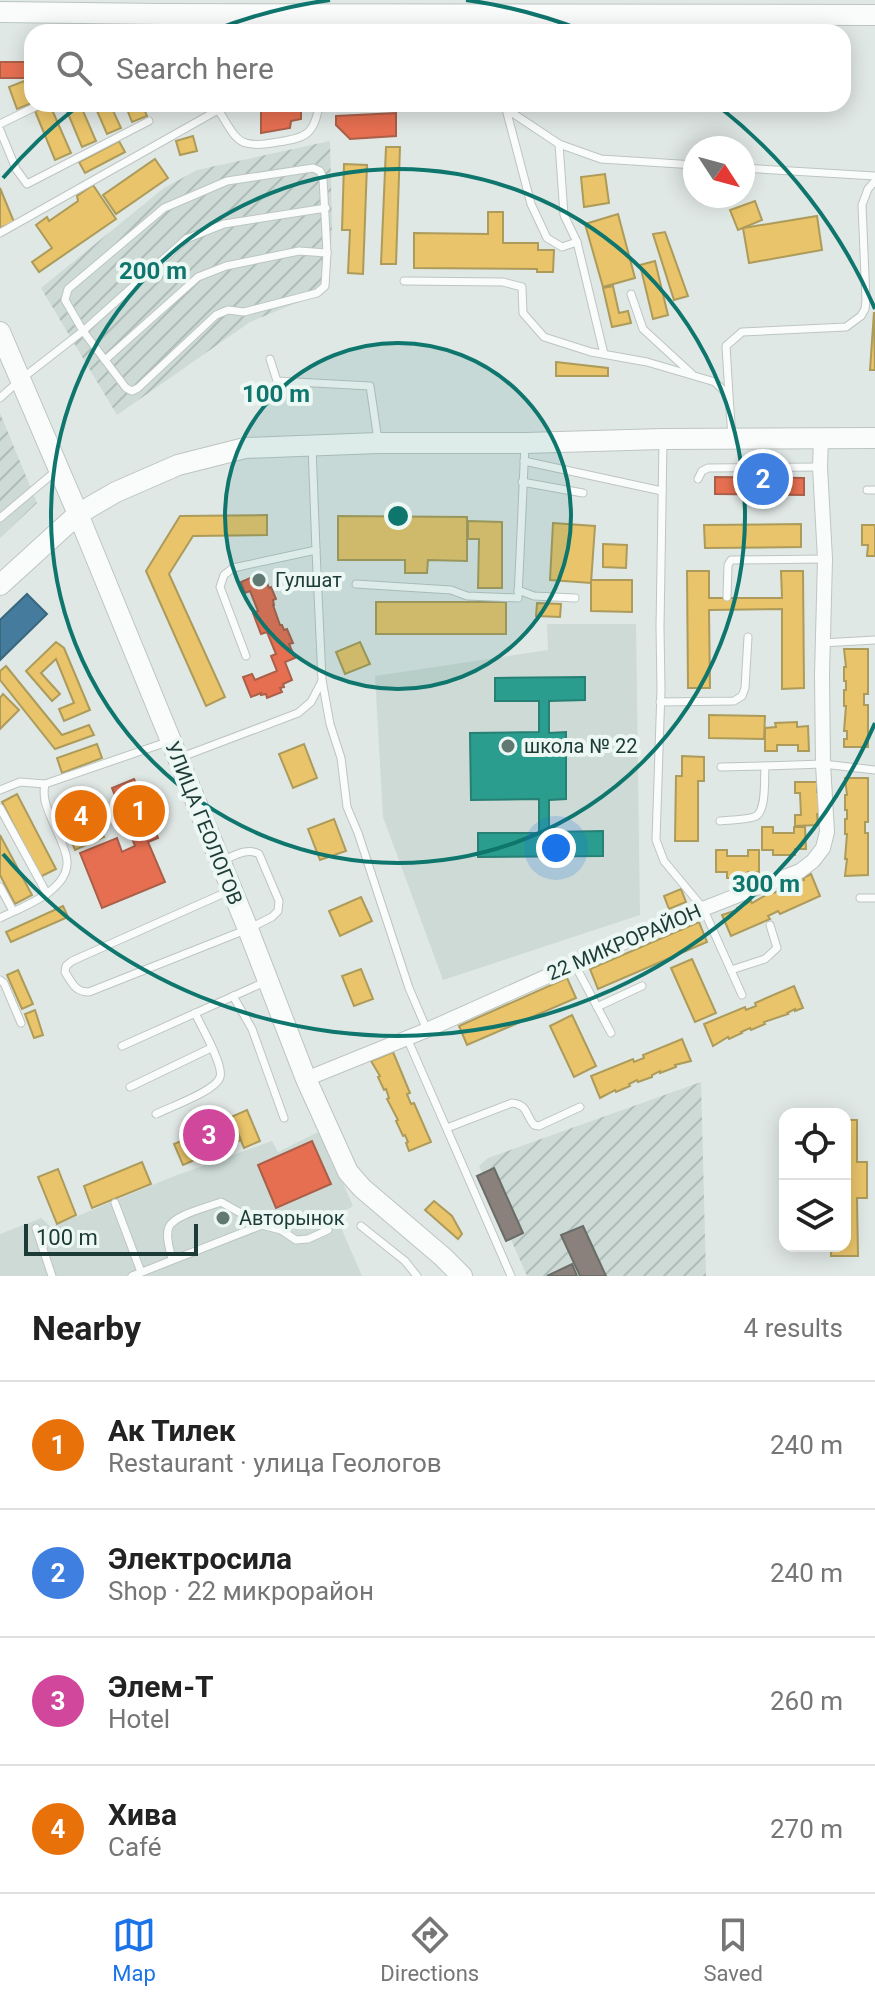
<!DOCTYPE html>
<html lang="en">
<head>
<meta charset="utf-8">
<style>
  :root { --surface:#fff; --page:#f6f6f6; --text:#222; --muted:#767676; --line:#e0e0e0; --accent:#1a73e8 }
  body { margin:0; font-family:Roboto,sans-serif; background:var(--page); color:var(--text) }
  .controls { position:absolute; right:24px; bottom:24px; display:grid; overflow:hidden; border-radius:16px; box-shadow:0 4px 20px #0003 }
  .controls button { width:72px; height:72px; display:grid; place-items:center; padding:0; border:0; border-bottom:2px solid var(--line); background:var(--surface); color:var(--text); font:40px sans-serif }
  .compass { position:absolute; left:683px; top:136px; width:72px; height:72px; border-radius:50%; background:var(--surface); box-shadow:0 4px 20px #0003; rotate:126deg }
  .scale { position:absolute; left:24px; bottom:20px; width:174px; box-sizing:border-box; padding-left:8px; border:4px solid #1d3b36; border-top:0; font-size:22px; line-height:28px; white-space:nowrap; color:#1d3b36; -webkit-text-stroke:6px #edf7f3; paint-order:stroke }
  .you { position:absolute; left:556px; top:848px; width:28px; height:28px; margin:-20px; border:6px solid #fff; border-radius:50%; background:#1a73e8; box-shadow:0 0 0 12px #1a73e833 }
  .badge { display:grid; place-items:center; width:52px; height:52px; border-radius:50%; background:var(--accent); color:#fff; font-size:26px; font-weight:700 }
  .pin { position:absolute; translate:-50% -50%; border:4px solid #fff; box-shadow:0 2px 8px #0006 }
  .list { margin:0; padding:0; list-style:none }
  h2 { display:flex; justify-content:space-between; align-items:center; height:104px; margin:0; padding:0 32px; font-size:34px }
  h2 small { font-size:26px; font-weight:400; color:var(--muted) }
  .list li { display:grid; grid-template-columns:52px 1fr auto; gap:24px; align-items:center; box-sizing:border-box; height:128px; padding:0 32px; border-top:2px solid var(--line) }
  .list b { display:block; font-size:30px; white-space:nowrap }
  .list p { margin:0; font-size:26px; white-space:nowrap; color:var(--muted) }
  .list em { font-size:26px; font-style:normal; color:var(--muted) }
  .icon { flex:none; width:44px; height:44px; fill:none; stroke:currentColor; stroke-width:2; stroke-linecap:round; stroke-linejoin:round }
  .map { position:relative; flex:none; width:875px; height:1276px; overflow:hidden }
  .search { position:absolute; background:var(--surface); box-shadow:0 4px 20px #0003; left:24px; right:24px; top:24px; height:88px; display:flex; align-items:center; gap:20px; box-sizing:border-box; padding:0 28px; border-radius:24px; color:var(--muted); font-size:30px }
  .sheet { height:616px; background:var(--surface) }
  nav { display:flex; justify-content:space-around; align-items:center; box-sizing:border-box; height:112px; border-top:2px solid var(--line); background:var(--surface); font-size:22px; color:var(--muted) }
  nav a { display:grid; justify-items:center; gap:4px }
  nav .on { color:var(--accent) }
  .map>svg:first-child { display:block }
</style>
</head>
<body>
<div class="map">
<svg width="875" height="1276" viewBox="0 0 875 1276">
  <defs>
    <pattern id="industrial-furrows" width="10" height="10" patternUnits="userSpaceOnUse" patternTransform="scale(2)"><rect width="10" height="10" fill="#cddad5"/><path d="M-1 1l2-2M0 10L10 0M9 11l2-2" fill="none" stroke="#b0bcb7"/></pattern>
  </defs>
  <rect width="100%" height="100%" fill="#e0e8e5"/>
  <!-- built -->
  <g fill="#cddad5">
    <polygon points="547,624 636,624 640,915 443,980 383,817 375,676 548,650"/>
    <polygon points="320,1131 353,1206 336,1216 362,1276 0,1276 0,1234 41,1218 51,1227 172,1177 272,1141 278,1152"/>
  </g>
  <!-- industrial -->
  <g fill="url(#industrial-furrows)">
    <polygon points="330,141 332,225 329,284 326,291 250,322 117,415 41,288 164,188 197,170"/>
    <polygon points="0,413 37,503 0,538"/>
    <polygon points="701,1082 706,1276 527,1276 479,1166 488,1158"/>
  </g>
  <!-- homes -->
  <g fill="#e9c46a" stroke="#ac9b5a" stroke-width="2">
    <polygon points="24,81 32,103 17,109 9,87"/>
    <polygon points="64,104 80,104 96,141 82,147"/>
    <polygon points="94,104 110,104 121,128 107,134"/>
    <polygon points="125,104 142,104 147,116 132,122"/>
    <polygon points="50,105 71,153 55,160 35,111"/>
    <polygon points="193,136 197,151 180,155 176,141"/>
    <polygon points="119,141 125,152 85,173 79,162"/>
    <polygon points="386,147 400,147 396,264 381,264"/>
    <polygon points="155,159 168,178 116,214 103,195"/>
    <polygon points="344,164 367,165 363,274 348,273 350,230 342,230"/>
    <polygon points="605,174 609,203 584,207 581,177"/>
    <polygon points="93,185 116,219 39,272 32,262 52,248 36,225 47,217 49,221 78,201 77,196"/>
    <polygon points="0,188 14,222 0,228"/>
    <polygon points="755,201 762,220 738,230 730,210"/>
    <polygon points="488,212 503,212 503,243 538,243 538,250 554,250 553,272 537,272 537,269 414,268 414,233 488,234"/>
    <polygon points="618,214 635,278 603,287 585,224"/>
    <polygon points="817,216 822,250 749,263 743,228"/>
    <polygon points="665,232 688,296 674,300 653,234"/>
    <polygon points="655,261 668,315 653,319 640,265"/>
    <polygon points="613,286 619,313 628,311 631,323 612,327 603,288"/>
    <polygon points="874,312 875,370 870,370"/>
    <polygon points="556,362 608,368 608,376 556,376"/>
    <polygon points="267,515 267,535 193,536 169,574 225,697 206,706 146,571 180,516"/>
    <polygon points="338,516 467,517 467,561 428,560 427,573 405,573 405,560 338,560"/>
    <polygon points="468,521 502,522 502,588 478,588 479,539 468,539"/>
    <polygon points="553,523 595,526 591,583 550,580"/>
    <polygon points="801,524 801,547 705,548 704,525"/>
    <polygon points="862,525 875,525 875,556 867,556 868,545 862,545"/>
    <polygon points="603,544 627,545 626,568 603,567"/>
    <polygon points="687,571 709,571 709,598 782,598 781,571 803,571 804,688 782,689 782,609 709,610 710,688 688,688"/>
    <polygon points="591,580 632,580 632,612 591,611"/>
    <rect x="376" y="602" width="130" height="32"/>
    <polygon points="537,603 561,604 560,617 536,616"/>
    <polygon points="56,642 64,648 90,710 64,721 59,709 74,703 56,659 41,673 60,694 52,701 26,671"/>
    <polygon points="360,642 370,664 345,674 336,652"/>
    <polygon points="844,649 868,649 868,694 864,694 864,705 868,705 868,747 844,747 844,739 847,739 847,731 844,731 846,706 844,706 844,690 846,690 846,681 844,681 844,667 846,667"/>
    <polygon points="6,666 62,735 89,725 94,735 55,749 0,680 0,671"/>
    <polygon points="3,694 19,710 0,729 0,698"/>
    <polygon points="709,715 765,716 764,739 709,738"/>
    <polygon points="797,722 797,727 808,726 809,751 798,751 798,745 777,745 777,751 765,751 765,728 776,727 775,723"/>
    <polygon points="97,744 102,758 62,773 57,758"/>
    <polygon points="304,744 317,778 293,788 279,754"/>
    <polygon points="682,756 704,757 704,781 698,781 698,841 675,841 676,776 682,776"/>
    <polygon points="845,778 868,778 868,822 865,822 865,833 868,833 868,875 845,876 847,859 845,859 847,834 845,834 845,819 847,819 847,810 845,810 845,795 847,795"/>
    <polygon points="795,782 817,782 817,792 823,792 823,814 817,814 818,825 795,826 795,815 801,815 800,793 795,793"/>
    <polygon points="17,794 56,869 40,877 2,802"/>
    <polygon points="334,819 346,851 320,860 308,829"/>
    <polygon points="98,824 104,837 75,850 70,837"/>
    <polygon points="762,827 773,827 773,833 794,833 794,827 805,827 806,849 795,849 795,855 773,855 773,850 762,850"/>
    <polygon points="0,835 32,895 15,904 0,875"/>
    <polygon points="716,850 727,850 727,856 748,856 748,850 759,850 759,872 748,872 748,878 727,878 727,872 716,872"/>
    <polygon points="811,874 820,896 780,914 778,911 768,916 770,919 731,936 722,915 737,910 737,908 751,901 752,903 773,891 774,893 782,889 781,887 804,880 803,878"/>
    <polygon points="681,889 686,902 669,909 664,896"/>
    <polygon points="361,897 372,921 340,936 329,911"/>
    <polygon points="63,906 68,917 11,942 6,932"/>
    <polygon points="699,922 707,942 598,989 590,969"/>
    <polygon points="692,959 716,1013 695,1022 671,968"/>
    <polygon points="361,969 373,999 354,1006 342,976"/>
    <polygon points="18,970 33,1004 22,1009 7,975"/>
    <polygon points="567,978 576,998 467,1045 459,1026"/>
    <polygon points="794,986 803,1008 795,1011 795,1009 787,1013 788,1014 764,1022 765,1024 751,1030 750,1028 741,1032 742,1033 729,1039 728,1037 713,1046 704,1024 745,1007 746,1010 756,1006 755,1003"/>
    <polygon points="35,1010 43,1035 34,1038 25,1014"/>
    <polygon points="572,1015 596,1066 574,1077 550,1026"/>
    <polygon points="682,1039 691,1061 675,1065 676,1067 660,1073 660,1071 652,1075 652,1077 638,1082 637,1080 629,1084 630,1086 616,1092 615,1090 600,1098 591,1076 633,1059 634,1062 644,1058 643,1055"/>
    <polygon points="393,1052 410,1093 407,1094 411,1104 414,1103 431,1142 409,1151 406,1143 408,1142 405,1135 403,1136 396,1121 398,1120 387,1099 389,1098 386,1089 384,1090 378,1077 380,1076 371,1061"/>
    <polygon points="247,1110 260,1141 244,1148 231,1117"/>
    <polygon points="232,1119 241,1140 183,1165 174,1144"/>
    <polygon points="845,1120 857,1120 857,1162 867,1162 867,1198 857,1198 858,1256 831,1256 831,1246 845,1246"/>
    <polygon points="142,1162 151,1184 92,1208 84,1186"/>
    <polygon points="58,1169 76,1215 57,1224 38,1177"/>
    <polygon points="434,1201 452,1216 462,1234 458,1239 425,1210"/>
  </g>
  <!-- shops -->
  <g fill="#e76f51" stroke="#aa5f49" stroke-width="2">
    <rect x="0" y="62" width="32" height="16"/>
    <polygon points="261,104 301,104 301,119 291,121 290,128 261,133"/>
    <polygon points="396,113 396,136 350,139 336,125 336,116"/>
    <polygon points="715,477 804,478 804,495 715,494"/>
    <polygon points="260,574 264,584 267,583 269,588 271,587 276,599 273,600 274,605 273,605 280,625 282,625 284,630 287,629 293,643 289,644 295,658 285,662 292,680 283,684 284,687 280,688 282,692 267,698 266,694 261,695 261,693 251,697 243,677 252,674 255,680 277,671 271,656 276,654 267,632 261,634 253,613 258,611 250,591 245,593 241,582"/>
    <polygon points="134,779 158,838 148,842 165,882 102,908 80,853 117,838 122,852 135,846 112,788"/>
    <polygon points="312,1141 331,1184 276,1208 258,1165"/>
  </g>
  <!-- schools -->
  <polygon fill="#2a9d8f" stroke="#268074" stroke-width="2" points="585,677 585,700 549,701 549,733 566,732 566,799 549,800 549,832 603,831 603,856 478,857 478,833 539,833 539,799 471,800 470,733 539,732 539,701 495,701 495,678"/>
  <!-- public -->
  <polygon fill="#457b9d" stroke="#39687e" stroke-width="2" points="27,594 47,614 0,660 0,620"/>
  <!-- industry -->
  <g fill="#8a817c" stroke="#696c67" stroke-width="2">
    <polygon points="494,1168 523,1233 506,1241 477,1176"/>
    <polygon points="583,1226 606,1276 580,1276 561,1235"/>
    <polygon points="572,1264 577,1276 547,1276"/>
  </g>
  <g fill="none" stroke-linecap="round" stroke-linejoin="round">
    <defs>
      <g id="lane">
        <polyline points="366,32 367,17"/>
        <path d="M219,104L218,110C226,120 233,140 246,143C256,146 268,144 278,142C306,138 315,134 319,104"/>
        <polyline points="499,104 559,144 601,159 695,165"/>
        <polyline points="506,109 531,204 547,238 562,247 577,242"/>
        <polyline points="0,124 41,104"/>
        <polyline points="0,130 16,169 27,184 149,121"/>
        <polyline points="559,144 564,215 577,242 604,354"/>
        <polyline points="743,168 875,176"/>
        <polyline points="0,233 218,110"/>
        <polyline points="404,281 503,282 522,287 523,313 544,337 591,352 647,362 715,382 729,396 732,437"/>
        <polyline points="631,294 643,329 692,374"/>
        <polyline points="270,359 277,381 370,386 378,440"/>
        <polyline points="105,360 198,277 226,266 299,251 327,253"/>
        <polyline points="729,395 726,346 742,332 846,327 861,316 865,309 866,300 862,205 868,189 875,181"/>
        <polyline points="0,398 20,380 83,331 65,300 68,289 164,208 227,181 313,168 320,171 323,178 327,253 325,286 317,293 244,312 228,310 216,315 138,388 132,391 126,388 83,331 186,239 224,224 326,208"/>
        <polyline points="663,441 660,627 661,690 656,840 664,861 703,908 742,995"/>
        <polyline points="524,461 662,491"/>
        <polyline points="698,479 702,471 708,468 820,467"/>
        <polyline points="522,482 583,493"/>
        <polyline points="867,490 875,490"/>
        <polyline points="0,518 56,471"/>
        <polyline points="316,550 322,680 330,724 341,758 347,807 358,833 409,988 427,1030"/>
        <polyline points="356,584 451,590 467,596 518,598 525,444"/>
        <polyline points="518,590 534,596 575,598"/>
        <polyline points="727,597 728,565 731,560 825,559"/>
        <polyline points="822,643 875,640"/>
        <polyline points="246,656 220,587 224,575 233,568 316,550 312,446"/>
        <polyline points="660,702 734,701 742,696 745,688 748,637"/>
        <polyline points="179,758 298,713 311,702 322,681"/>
        <polyline points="721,767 765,766"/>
        <polyline points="0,790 20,782 45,784 167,742"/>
        <polyline points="0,808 47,894"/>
        <path d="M720,821C730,820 744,820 754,817C767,813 764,779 765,766L823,764L875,770"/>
        <path d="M221,861C234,856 247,847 259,854L279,901L278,911L272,917L248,929L89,992C75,992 72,983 65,972L66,966L72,961L229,891"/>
        <polyline points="0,887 13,911"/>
        <polyline points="860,898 875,898"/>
        <path d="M0,918C22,907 69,891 67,861C66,848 57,832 52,820C47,808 42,798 45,784"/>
        <polyline points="574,963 611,1033"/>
        <polyline points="731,970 765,959 777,948 770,925"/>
        <polyline points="0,980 4,983 21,1023"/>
        <polyline points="233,996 252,1029 284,1118"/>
        <polyline points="597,1007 642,986"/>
        <polyline points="407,1038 511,1276"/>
        <polyline points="122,1046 265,982"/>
        <polyline points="130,1087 211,1048"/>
        <path d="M156,1114C170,1107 216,1091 220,1077C224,1065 201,1026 195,1013"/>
        <path d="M447,1128L512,1103C528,1105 525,1114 534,1125L539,1126L580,1107"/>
        <polyline points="115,1203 141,1272"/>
        <polyline points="361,1226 405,1261 417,1276"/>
        <polyline points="36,1228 52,1276"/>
        <path d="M172,1259C170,1250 165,1236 169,1227C174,1215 208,1207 221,1202L262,1225L281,1230L296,1240L308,1239L328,1230"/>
        <polyline points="132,1276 262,1225"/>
      </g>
      <polyline id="street" points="306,1079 427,1030 662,925 800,871 813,861 823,848 827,832 823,764 822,675 825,559 820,467 821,438"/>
      <g id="secondary">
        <polyline points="0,12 161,14 875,15"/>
        <polyline points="0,332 78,514 248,929 306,1079 348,1172 362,1188 443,1257 462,1276"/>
        <polyline points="0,585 78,514 116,492 178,465 245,448 378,443 525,443 663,439 875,438"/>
      </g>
    </defs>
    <!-- lane casing -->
    <use href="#lane" stroke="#bdc5c2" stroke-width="9"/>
    <!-- street casing -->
    <use href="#street" stroke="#bdc5c2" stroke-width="16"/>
    <!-- secondary casing -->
    <use href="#secondary" stroke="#bcc5c2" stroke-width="22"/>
    <!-- lane -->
    <use href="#lane" stroke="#fafcfb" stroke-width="7"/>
    <!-- street -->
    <use href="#street" stroke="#fafcfb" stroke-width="14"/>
    <!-- secondary -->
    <use href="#secondary" stroke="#fafcfb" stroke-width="20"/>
  </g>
  <!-- distance rings -->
  <circle cx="398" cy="516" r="173" fill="#0f766e" fill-opacity=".12"/>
  <g fill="none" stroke="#0f766e" stroke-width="4">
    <circle cx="398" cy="516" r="173"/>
    <circle cx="398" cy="516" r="347"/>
    <path d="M875 723A520 520 0 0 1 3 854M3 178A520 520 0 0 1 78 106M212 31A520 520 0 0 1 330 0M466 0A520 520 0 0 1 584 31M718 106A520 520 0 0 1 875 309"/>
  </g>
  <!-- markers -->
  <g fill="#617873" stroke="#edf7f3" stroke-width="3">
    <circle cx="259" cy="580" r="8"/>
    <circle cx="508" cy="746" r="8"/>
    <circle cx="223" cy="1218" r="8"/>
  </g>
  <g text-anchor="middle" stroke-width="8" stroke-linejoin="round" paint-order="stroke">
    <!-- poi labels -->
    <g font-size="20" fill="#1d3b36" stroke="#edf7f3" text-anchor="start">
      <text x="275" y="587">Гулшат</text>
      <text x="524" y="753">школа № 22</text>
      <text x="239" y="1225">Авторынок</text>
    </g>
    <!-- street labels -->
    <g font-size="20" fill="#1d3b36" stroke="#edf7f3">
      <text transform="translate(204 823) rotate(68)" y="7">УЛИЦА ГЕОЛОГОВ</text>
      <text transform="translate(624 942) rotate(-23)" y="7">22 МИКРОРАЙОН</text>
    </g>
  </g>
  <circle cx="398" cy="516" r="12" fill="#0f766e" stroke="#edf7f3" stroke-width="4"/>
  <g font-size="24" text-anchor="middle" font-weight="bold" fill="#0f766e" stroke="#edf7f3" stroke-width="8" stroke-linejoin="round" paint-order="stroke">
    <text x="153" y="279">200 m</text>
    <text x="276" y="402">100 m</text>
    <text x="766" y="892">300 m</text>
  </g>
</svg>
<div class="controls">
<button><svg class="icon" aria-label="locate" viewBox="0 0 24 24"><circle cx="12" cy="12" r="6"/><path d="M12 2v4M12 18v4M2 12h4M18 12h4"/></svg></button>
<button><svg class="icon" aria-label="layers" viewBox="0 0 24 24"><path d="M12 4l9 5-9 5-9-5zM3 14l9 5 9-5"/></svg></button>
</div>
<svg class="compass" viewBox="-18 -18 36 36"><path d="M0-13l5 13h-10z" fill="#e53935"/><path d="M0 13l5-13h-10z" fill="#767676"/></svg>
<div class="scale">100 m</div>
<div class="you"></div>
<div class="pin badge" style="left:139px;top:811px;background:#e8710a">1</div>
<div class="pin badge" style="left:763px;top:479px;background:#3f7fe0">2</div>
<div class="pin badge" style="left:209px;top:1135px;background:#d1479c">3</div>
<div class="pin badge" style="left:81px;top:816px;background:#e8710a">4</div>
<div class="search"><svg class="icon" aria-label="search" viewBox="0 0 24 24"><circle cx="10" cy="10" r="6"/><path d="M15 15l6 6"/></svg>Search here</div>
</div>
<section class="sheet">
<h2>Nearby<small>4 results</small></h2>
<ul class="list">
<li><span class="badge" style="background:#e8710a">1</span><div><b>Ак Тилек</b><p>Restaurant · улица Геологов</p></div><em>240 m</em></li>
<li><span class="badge" style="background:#3f7fe0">2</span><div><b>Электросила</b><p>Shop · 22 микрорайон</p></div><em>240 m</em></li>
<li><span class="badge" style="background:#d1479c">3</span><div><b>Элем-Т</b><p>Hotel</p></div><em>260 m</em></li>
<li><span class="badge" style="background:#e8710a">4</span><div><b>Хива</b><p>Café</p></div><em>270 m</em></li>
</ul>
</section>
<nav>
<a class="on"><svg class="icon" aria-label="map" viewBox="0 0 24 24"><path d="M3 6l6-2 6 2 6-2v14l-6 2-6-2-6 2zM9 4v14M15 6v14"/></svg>Map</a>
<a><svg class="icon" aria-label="directions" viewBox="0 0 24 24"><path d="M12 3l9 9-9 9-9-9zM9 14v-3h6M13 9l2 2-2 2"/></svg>Directions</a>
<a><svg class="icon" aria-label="saved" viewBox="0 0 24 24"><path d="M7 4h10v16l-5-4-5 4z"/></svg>Saved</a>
</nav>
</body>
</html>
